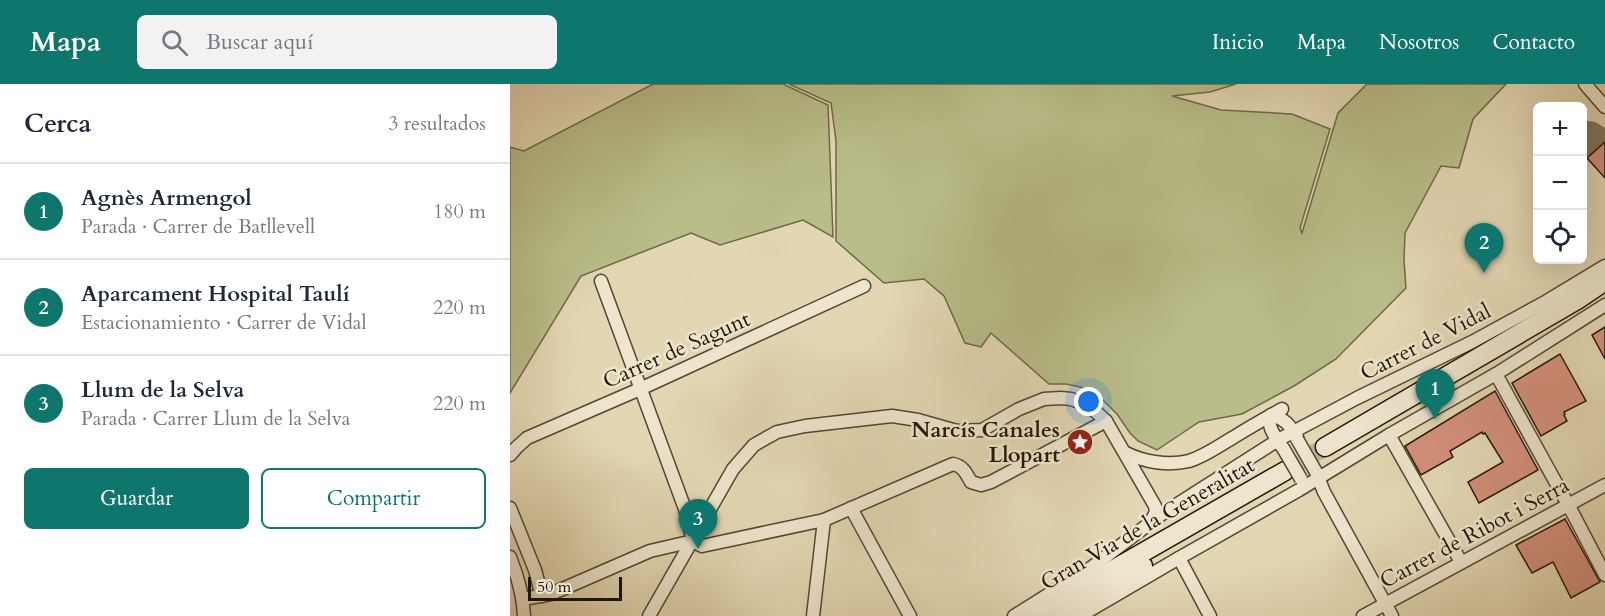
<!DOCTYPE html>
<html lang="es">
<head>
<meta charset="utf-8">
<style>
  :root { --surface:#fff; --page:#f2f2f3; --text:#1f2937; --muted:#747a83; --line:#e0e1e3; --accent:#0f766e }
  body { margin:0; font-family:Cardo,serif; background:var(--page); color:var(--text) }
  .controls { position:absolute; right:18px; top:18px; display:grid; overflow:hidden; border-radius:9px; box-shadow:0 6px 24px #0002 }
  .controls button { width:54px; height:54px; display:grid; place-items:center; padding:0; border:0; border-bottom:2px solid var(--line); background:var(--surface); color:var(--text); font:30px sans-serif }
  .scale { position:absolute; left:18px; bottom:15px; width:94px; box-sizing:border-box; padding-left:6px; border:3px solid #221707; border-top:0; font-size:16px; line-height:21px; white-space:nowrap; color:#221707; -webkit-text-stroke:4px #ede5ce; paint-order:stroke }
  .you { position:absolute; left:579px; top:318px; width:21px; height:21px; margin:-15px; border:4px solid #fff; border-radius:50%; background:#1a73e8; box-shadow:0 0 0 9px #1a73e833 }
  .badge { display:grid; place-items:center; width:39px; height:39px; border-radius:50%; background:var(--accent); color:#fff; font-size:20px; font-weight:700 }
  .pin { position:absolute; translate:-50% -50px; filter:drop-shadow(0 2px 3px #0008) }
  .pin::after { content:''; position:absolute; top:32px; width:21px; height:18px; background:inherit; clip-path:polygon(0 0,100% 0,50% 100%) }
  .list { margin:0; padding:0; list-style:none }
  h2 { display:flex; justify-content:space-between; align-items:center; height:78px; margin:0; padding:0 24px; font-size:26px }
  h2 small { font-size:20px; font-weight:400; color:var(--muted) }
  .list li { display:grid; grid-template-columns:39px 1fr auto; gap:18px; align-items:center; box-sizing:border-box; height:96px; padding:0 24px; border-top:2px solid var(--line) }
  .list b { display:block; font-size:22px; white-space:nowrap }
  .list p { margin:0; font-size:20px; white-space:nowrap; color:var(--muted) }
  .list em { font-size:20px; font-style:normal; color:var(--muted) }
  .actions { display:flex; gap:12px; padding:18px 24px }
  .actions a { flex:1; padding:14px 0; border:2px solid var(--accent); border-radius:9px; text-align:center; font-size:21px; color:var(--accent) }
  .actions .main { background:var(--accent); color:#fff }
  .icon { flex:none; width:33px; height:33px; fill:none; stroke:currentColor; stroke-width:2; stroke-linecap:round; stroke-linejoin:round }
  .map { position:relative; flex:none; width:1095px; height:532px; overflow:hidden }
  header { display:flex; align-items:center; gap:36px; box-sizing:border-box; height:84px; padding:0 30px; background:var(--accent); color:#fff }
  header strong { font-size:28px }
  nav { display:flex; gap:33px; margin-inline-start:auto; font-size:21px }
  .search { width:420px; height:54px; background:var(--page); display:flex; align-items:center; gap:15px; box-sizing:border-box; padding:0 21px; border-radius:9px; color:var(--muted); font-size:22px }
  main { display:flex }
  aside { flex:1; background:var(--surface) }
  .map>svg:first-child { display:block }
</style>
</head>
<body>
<header>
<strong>Mapa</strong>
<div class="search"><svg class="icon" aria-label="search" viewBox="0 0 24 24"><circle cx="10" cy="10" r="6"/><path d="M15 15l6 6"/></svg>Buscar aquí</div>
<nav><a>Inicio</a><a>Mapa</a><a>Nosotros</a><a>Contacto</a></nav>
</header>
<main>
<aside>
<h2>Cerca<small>3 resultados</small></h2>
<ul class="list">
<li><span class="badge">1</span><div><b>Agnès Armengol</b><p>Parada · Carrer de Batllevell</p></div><em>180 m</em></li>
<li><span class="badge">2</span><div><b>Aparcament Hospital Taulí</b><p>Estacionamiento · Carrer de Vidal</p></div><em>220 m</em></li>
<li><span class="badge">3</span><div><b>Llum de la Selva</b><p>Parada · Carrer Llum de la Selva</p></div><em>220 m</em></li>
</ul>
<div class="actions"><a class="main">Guardar</a><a>Compartir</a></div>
</aside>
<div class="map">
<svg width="1095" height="532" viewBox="0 0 1095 532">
  <rect width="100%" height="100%" fill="#e3d7b3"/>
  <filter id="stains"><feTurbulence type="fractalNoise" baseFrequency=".00333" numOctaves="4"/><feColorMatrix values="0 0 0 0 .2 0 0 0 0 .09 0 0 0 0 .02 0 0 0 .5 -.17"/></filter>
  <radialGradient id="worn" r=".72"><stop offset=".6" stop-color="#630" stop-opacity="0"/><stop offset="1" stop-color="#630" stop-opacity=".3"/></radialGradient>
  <!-- green -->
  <g fill="#b8bd89" stroke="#6d6a48" stroke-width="1.5">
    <polygon points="143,0 273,0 318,21 323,153 293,136 210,161 181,149 71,192 0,309 0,63 14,67"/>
    <polygon points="279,0 726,0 700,8 662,12 711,26 782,30 820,45 790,144 792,149 828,29 857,0 996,0 963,35 949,84 931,82 895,149 894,176 896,204 826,275 784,302 732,330 689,338 647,366 628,357 620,349 607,330 594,317 582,308 570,303 556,300 539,300 481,249 471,263 455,259 434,212 414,195 374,199 326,157 326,57 321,19"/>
  </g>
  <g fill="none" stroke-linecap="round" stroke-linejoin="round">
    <!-- taxiway -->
    <polyline stroke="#82775d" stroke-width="34" points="1079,54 1091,62"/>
  </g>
  <!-- building -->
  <g fill="#d3907b" stroke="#221707" stroke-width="1.5">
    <polygon points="1095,58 1095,94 1077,74"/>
    <polygon points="1095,243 1095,275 1082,251"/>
    <polygon points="1050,270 1076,317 1054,328 1055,330 1054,331 1057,337 1031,352 1002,299"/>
    <polygon points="985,307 1028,386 969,419 958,398 993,378 975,349 973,350 972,348 940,367 943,373 911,391 895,362"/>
    <polygon points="1055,435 1090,498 1061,514 1043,478 1022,489 1006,461"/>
  </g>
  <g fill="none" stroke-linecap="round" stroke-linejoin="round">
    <!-- secondary-tunnel -->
    <polyline stroke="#bcb191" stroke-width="18" stroke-dasharray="18 9" stroke-linecap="butt" points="775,387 815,363"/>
    <defs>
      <g id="street">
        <polyline points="1075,0 1095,23"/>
        <polyline points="91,197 175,425 183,457"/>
        <polyline points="986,290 1061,426 1095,491"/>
        <polyline points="879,351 951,478"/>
        <path d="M772,363C766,353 756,343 761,331C775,334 780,342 787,353"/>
        <path d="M616,369C634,378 658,382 679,377C695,372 710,361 724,353C740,343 756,334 772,325"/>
        <polyline points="0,371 6,364 17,354 130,305 354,202"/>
        <polyline points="806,388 814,408 882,532"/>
        <polyline points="0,424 25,486 32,512"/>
        <polyline points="341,424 400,532"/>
        <path d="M183,457L192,462L314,436L443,380C453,382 456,389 461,398L471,401L481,398L596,337"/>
        <path d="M0,473C8,493 13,511 14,532"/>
        <polyline points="669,474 700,532"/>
        <polyline points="13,515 41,510 140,467 183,457"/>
        <polyline points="139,532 223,385 244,361 267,348 295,342 382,332 408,336 447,347 472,346 509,325 534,315 551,314 561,315 572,319 585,327 596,337 645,422 646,428 640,439"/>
        <polyline points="303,532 314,436"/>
        <polyline points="504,532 582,483 652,430 768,356 847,314 962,258 1037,217 1095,182"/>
        <polyline points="570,532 669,474 789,406 879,351 986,290 1095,221"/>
        <polyline points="853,532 1095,401"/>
      </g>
      <g id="secondary">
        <polyline points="815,363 1067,216 1095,197"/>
        <polyline points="522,532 775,387"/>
        <polyline points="550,532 633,482"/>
      </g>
    </defs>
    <!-- street casing -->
    <use href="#street" stroke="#524732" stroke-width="15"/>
    <!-- secondary casing -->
    <use href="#secondary" stroke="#221707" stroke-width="21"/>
    <!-- street -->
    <use href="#street" stroke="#ede5ce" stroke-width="12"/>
    <!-- secondary -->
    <use href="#secondary" stroke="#ede5ce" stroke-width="18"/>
    <defs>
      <g id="street-bridge">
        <polyline points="787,355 806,388"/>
        <polyline points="773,364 791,395"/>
      </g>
    </defs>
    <!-- street-bridge casing -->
    <use href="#street-bridge" stroke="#524732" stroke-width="15" stroke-linecap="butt"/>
    <!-- street-bridge -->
    <use href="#street-bridge" stroke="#ede5ce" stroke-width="12"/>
  </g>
  <!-- icons -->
  <defs>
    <symbol id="sight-disc" viewBox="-11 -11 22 22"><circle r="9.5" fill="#8f2418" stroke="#ede5ce"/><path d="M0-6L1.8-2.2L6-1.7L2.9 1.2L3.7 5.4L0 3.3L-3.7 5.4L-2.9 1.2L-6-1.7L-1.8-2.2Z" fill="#fff"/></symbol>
  </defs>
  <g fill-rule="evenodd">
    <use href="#sight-disc" x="555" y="343" width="30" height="30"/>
  </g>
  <g text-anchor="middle" stroke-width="5" stroke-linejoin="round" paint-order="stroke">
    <!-- street labels -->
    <g font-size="22" fill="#221707" stroke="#ede5ce">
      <text transform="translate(915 257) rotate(-27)" y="8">Carrer de Vidal</text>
      <text transform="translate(166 265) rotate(-24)" y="8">Carrer de Sagunt</text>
      <text transform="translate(637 439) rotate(-30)" y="8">Gran Via de la Generalitat</text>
      <text transform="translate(964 448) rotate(-28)" y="8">Carrer de Ribot i Serra</text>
    </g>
    <!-- poi labels -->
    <g font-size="22" font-weight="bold" fill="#221707" stroke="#ede5ce" text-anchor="end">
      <text x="550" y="353">Narcís Canales<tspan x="550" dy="25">Llopart</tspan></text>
    </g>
  </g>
  <rect width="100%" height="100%" filter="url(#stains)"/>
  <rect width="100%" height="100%" fill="url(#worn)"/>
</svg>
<div class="controls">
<button>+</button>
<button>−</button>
<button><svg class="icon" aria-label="locate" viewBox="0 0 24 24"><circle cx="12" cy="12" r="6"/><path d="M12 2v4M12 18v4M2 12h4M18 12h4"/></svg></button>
</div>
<div class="scale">50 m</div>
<div class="you"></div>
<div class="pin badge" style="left:925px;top:335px">1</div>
<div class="pin badge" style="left:974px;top:189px">2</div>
<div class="pin badge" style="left:188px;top:465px">3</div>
</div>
</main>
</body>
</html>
